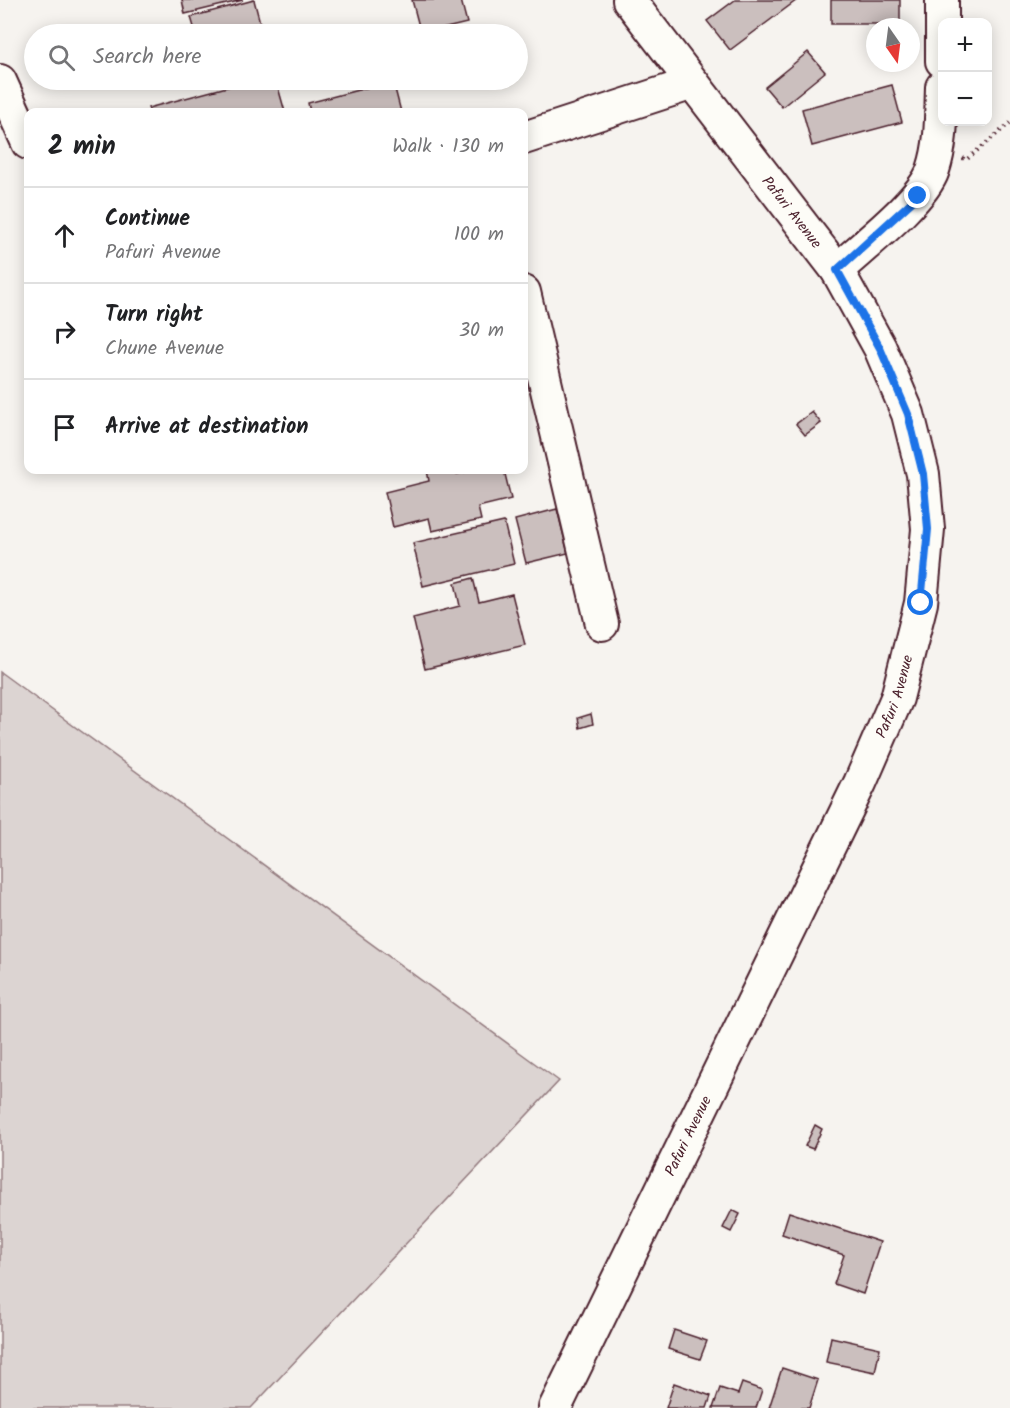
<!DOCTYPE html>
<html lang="en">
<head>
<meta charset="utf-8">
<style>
  :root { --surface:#fff; --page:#f6f6f6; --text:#202124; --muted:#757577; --line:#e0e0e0 }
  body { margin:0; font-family:Kalam,sans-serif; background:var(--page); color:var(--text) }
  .controls { position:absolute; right:18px; top:18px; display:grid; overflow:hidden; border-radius:12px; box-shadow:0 3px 15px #0003 }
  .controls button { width:54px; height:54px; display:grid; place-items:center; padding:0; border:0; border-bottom:2px solid var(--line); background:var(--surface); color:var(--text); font:30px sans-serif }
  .compass { position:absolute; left:866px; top:18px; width:54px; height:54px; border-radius:50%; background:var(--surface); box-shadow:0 3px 15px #0003; rotate:166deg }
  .stop { position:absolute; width:18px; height:18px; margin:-14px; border:4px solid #1a73e8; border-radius:50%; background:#fff }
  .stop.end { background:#1a73e8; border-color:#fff; box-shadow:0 2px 6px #0008 }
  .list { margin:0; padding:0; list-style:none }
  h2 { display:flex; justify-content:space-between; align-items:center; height:78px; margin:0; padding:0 24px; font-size:26px }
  h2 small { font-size:20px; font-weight:400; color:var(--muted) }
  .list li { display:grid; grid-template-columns:39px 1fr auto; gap:18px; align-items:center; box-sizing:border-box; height:96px; padding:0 24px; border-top:2px solid var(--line) }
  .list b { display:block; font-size:22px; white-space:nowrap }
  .list p { margin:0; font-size:20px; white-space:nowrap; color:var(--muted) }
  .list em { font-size:20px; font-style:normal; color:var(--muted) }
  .icon { flex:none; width:33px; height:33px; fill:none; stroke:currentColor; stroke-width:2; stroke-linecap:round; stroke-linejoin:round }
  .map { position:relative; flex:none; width:1010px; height:1408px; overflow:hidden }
  .search { position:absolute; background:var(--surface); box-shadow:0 3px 15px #0003; left:24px; top:24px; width:504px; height:66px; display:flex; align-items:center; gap:15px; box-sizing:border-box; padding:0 21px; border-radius:33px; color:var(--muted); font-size:22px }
  .panel { position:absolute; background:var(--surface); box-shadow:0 3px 15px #0003; left:24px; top:108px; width:504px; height:366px; border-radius:12px }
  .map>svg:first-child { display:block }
</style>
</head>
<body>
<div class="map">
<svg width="1010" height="1408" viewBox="0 0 1010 1408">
  <rect width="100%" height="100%" fill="#f6f3ef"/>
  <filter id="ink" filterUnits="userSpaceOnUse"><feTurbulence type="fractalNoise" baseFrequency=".0167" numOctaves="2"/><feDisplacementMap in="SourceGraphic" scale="12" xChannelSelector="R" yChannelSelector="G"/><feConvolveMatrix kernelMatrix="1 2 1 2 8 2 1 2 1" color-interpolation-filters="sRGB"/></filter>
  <g filter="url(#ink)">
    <!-- green -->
    <polygon fill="#dcd4d2" stroke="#937a7e" stroke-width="1.5" points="0,672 559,1081 251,1408 0,1408"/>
    <!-- building -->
    <g fill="#cbbfbe" stroke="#4a1f2b" stroke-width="1.5">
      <polygon points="182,0 243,0 185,14"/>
      <polygon points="254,0 263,34 196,34 191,17"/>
      <polygon points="412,0 461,0 467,23 421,34"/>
      <polygon points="735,0 797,0 730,50 707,21"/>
      <rect x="831" y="0" width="69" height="24"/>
      <polygon points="808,52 825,72 782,107 765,87"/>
      <polygon points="253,80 276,80 285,112 150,112 148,108"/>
      <polygon points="393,81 401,112 310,112 308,103"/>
      <polygon points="892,85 902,122 812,146 802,109"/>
      <polygon points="812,412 821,423 805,435 796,424"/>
      <polygon points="427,470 456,470 457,474 475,470 504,470 511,499 478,507 481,520 432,531 429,518 393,527 385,492 429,481"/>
      <polygon points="557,509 568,553 526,563 515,520"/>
      <polygon points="504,522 514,564 423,586 413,543"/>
      <polygon points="473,578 479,602 512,594 525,645 425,669 413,618 460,606 455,583"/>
      <polygon points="591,714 593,724 580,728 578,718"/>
      <polygon points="815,1125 822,1129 813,1149 805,1146"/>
      <polygon points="732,1210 740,1214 731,1232 723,1228"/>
      <polygon points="789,1212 880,1242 863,1294 834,1284 844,1255 782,1234"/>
      <polygon points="674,1330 707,1341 700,1359 668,1349"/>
      <polygon points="831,1337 880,1348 875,1372 826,1362"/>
      <polygon points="782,1368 818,1380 809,1408 769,1408"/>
      <polygon points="674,1383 711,1396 707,1408 666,1408"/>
      <polygon points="742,1383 762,1390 756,1408 713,1408 720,1388 738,1394"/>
    </g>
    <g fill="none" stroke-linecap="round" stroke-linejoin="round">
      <defs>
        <g id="minor">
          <polyline points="942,0 942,61"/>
          <polyline points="0,81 28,143"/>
          <polyline points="524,138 693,83"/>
          <path d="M837,270C862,247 923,200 933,170C942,143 941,115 942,87"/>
          <polyline points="524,292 602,624"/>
          <path id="s1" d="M555,1408L860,783L897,698L921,603L928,529L923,474L908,414L880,348L837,270L629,0"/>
        </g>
      </defs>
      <!-- minor casing -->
      <use href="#minor" stroke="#4a1f2b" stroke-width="36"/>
      <!-- path -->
      <polyline stroke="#4a1f2b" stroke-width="4" stroke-dasharray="1.5 4.5" stroke-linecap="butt" points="963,158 966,160 1010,123"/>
      <!-- minor -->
      <use href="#minor" stroke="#fdfcf7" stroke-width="32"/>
    </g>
  </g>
  <g fill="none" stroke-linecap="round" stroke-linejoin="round" filter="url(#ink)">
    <!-- route -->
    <polyline stroke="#1a73e8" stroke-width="8" points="918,196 837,270 880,348 908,414 923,474 928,529 921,603"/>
  </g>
  <g text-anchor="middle" stroke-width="4.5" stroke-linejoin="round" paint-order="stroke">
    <!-- street labels -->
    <g font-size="15" fill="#4a1f2b" stroke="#fdfcf7">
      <text transform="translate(792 212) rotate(52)" y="5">Pafuri Avenue</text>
      <text dy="5" stroke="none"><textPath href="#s1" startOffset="789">Pafuri Avenue</textPath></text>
      <text dy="5" stroke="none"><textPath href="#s1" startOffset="303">Pafuri Avenue</textPath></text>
    </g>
  </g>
</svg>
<div class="controls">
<button>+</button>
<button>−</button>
</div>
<svg class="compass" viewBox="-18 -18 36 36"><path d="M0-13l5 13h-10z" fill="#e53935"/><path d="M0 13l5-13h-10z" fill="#757577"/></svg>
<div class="stop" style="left:921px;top:603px"></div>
<div class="stop end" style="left:918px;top:196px"></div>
<div class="search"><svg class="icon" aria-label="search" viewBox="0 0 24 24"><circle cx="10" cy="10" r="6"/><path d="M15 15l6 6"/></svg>Search here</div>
<section class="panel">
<h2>2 min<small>Walk · 130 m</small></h2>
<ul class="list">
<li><svg class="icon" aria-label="ahead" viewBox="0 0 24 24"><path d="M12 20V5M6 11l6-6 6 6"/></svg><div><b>Continue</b><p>Pafuri Avenue</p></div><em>100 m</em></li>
<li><svg class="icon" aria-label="right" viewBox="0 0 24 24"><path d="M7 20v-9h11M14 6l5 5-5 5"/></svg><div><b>Turn right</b><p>Chune Avenue</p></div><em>30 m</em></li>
<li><svg class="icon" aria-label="arrive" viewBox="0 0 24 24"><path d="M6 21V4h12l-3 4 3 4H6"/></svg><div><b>Arrive at destination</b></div></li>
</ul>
</section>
</div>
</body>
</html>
